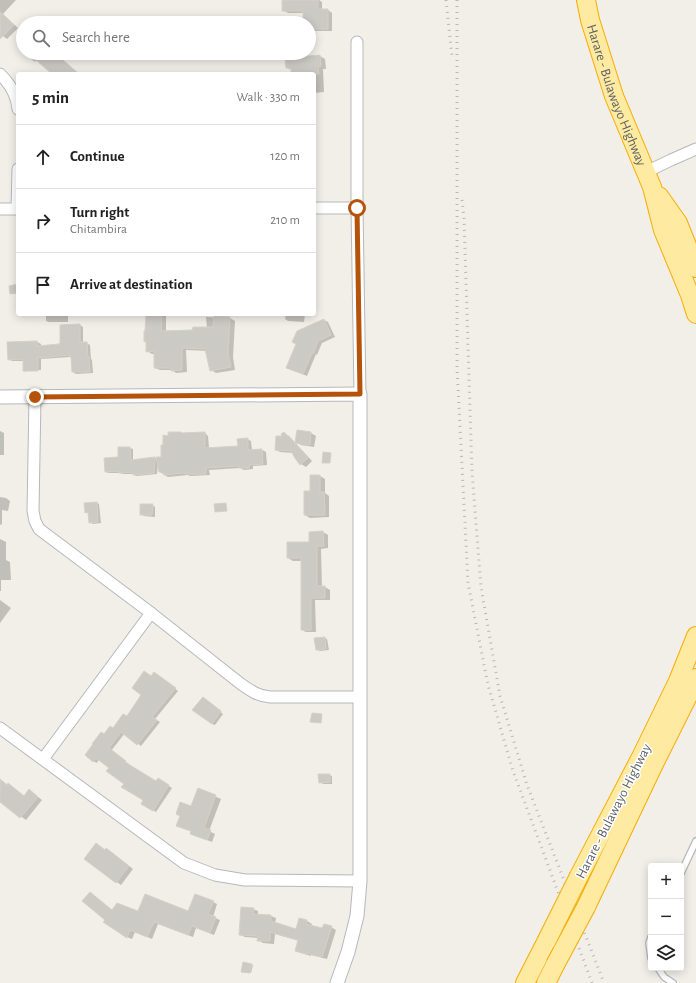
<!DOCTYPE html>
<html lang="en">
<head>
<meta charset="utf-8">
<style>
  :root { --surface:#fff; --page:#f2f2f2; --text:#222; --muted:#767676; --line:#e0e0e0 }
  body { margin:0; font-family:"Alegreya Sans",sans-serif; background:var(--page); color:var(--text) }
  .controls { position:absolute; right:12px; bottom:12px; display:grid; overflow:hidden; border-radius:4px; box-shadow:0 2px 10px #0003 }
  .controls button { width:36px; height:36px; display:grid; place-items:center; padding:0; border:0; border-bottom:1px solid var(--line); background:var(--surface); color:var(--text); font:20px sans-serif }
  .stop { position:absolute; width:12px; height:12px; margin:-9px; border:3px solid #b45309; border-radius:50%; background:#fff }
  .stop.end { background:#b45309; border-color:#fff; box-shadow:0 1px 4px #0008 }
  .list { margin:0; padding:0; list-style:none }
  h2 { display:flex; justify-content:space-between; align-items:center; height:52px; margin:0; padding:0 16px; font-size:17px }
  h2 small { font-size:13px; font-weight:400; color:var(--muted) }
  .list li { display:grid; grid-template-columns:26px 1fr auto; gap:12px; align-items:center; box-sizing:border-box; height:64px; padding:0 16px; border-top:1px solid var(--line) }
  .list b { display:block; font-size:15px; white-space:nowrap }
  .list p { margin:0; font-size:13px; white-space:nowrap; color:var(--muted) }
  .list em { font-size:13px; font-style:normal; color:var(--muted) }
  .icon { flex:none; width:22px; height:22px; fill:none; stroke:currentColor; stroke-width:2; stroke-linecap:round; stroke-linejoin:round }
  .map { position:relative; flex:none; width:696px; height:983px; overflow:hidden }
  .search { position:absolute; background:var(--surface); box-shadow:0 2px 10px #0003; left:16px; top:16px; width:300px; height:44px; display:flex; align-items:center; gap:10px; box-sizing:border-box; padding:0 14px; border-radius:22px; color:var(--muted); font-size:15px }
  .panel { position:absolute; background:var(--surface); box-shadow:0 2px 10px #0003; left:16px; top:72px; width:300px; height:244px; border-radius:4px }
  .map>svg:first-child { display:block }
</style>
</head>
<body>
<div class="map">
<svg width="696" height="983" viewBox="0 0 696 983">
  <rect width="100%" height="100%" fill="#f1efe8"/>
  <!-- shadow -->
  <g fill="#0003">
    <polygon points="0,0 16,0 3,14 18,28 7,39 0,34"/>
    <polygon points="283,0 319,0 322,2 322,10 328,10 332,13 332,31 309,31 309,23 304,23 304,13 288,13 283,10"/>
    <polygon points="24,53 49,53 56,59 58,56 62,59 78,73 78,74 47,74 50,71 37,59 35,62"/>
    <polygon points="320,56 325,59 326,69 323,69 324,92 314,93 314,74 292,74 292,70 287,68 286,58"/>
    <polygon points="46,314 68,314 68,322 49,322 46,321"/>
    <polygon points="147,314 166,314 166,332 193,331 207,328 206,317 230,318 235,321 233,357 235,370 216,373 211,370 207,351 186,350 187,372 176,373 172,370 160,370 155,368 155,354 152,354 147,351 147,342 145,341 146,332"/>
    <polygon points="286,314 305,314 304,322 288,321 285,319"/>
    <polygon points="324,320 328,322 335,337 322,343 317,355 316,354 307,376 292,370"/>
    <polygon points="80,325 83,327 83,343 86,343 90,345 91,359 92,360 93,373 76,374 73,372 72,358 70,357 41,359 41,370 26,370 26,372 24,371 24,361 12,361 9,359 37,342 41,344 41,347 59,345"/>
    <polygon points="0,431 4,433 4,455 0,455"/>
    <polygon points="298,431 311,433 316,436 314,447 301,445 296,442"/>
    <polygon points="205,433 208,436 209,448 239,447 247,439 251,441 252,451 262,450 266,452 267,465 253,466 253,469 244,470 240,468 209,470 210,475 190,476 188,475 168,477 160,472 158,463 157,474 137,476 134,475 134,474 123,474 120,473 109,473 106,472 130,448 133,449 133,461 155,458 158,460 162,457 164,446 169,437 183,434"/>
    <polygon points="284,433 289,436 312,461 306,467 301,464 293,453 280,452 276,450 284,437"/>
    <polygon points="320,476 325,479 325,493 329,496 329,517 310,518 305,515 311,492"/>
    <polygon points="0,497 6,498 10,501 8,511 2,510 2,524 0,525"/>
    <polygon points="97,503 99,504 101,523 93,524 90,522 89,514 86,512"/>
    <polygon points="152,505 155,507 155,517 144,516 141,514"/>
    <polygon points="323,532 328,535 328,548 321,549 322,587 325,587 330,590 330,600 315,600 316,632 306,632 302,630 302,561 293,561 288,558 310,543 310,533"/>
    <polygon points="0,539 6,542 6,560 10,562 11,580 1,580 1,591 0,591"/>
    <polygon points="0,600 11,608 0,623"/>
    <polygon points="324,638 327,639 329,650 320,651 317,650"/>
    <polygon points="158,675 178,691 155,719 160,722 141,746 125,733 111,751 129,764 128,765 156,782 158,779 172,788 156,812 142,803 144,800 125,783 110,767 99,759 97,763 93,761 105,735 127,717 142,694 151,677"/>
    <polygon points="206,700 223,714 215,725 212,724"/>
    <polygon points="329,775 332,776 332,784 323,784 320,782"/>
    <polygon points="0,780 24,796 29,790 42,800 26,820 0,801"/>
    <polygon points="199,789 221,799 209,831 215,834 212,842 196,836 192,832 182,828"/>
    <polygon points="105,850 111,852 133,869 121,885 85,859"/>
    <polygon points="213,902 217,904 213,917 220,920 214,935 196,928 193,937 158,924 152,939 135,932 132,939 127,937 113,911 188,913"/>
    <polygon points="253,909 258,911 258,915 271,916 276,918 275,924 297,930 300,919 307,921 312,924 311,926 323,929 331,927 336,930 327,959 311,955 311,956 301,953 296,951 299,941 275,934 274,944 263,943 258,940 258,938 245,937 240,935"/>
    <polygon points="251,965 253,965 251,973 242,972"/>
  </g>
  <!-- building -->
  <g fill="#cccac5" stroke="#d6d1c6">
    <polygon points="282,0 318,0 318,9 328,9 328,29 309,29 309,23 303,23 303,11 282,11"/>
    <polygon points="0,12 14,25 0,39"/>
    <polygon points="28,53 49,53 55,58 57,55 79,74 52,74"/>
    <polygon points="320,55 321,66 318,67 319,74 291,74 291,68 286,68 285,58"/>
    <polygon points="18,284 18,293 10,294 9,286"/>
    <polygon points="146,314 162,314 161,331 192,330 193,327 213,327 214,316 230,317 228,353 231,367 210,371 205,349 182,348 182,370 171,371 171,368 154,368 154,351 146,352 146,341 144,342 144,331 145,331"/>
    <polygon points="324,319 331,335 318,341 313,354 312,353 303,374 286,368 296,344 292,342 297,331"/>
    <polygon points="80,324 80,342 87,342 88,357 89,357 90,372 72,372 71,357 70,357 69,355 38,358 38,371 23,371 23,359 8,360 7,342 37,341 38,346 59,344 60,343 60,325"/>
    <polygon points="297,430 311,432 310,445 295,443"/>
    <polygon points="168,432 181,432 181,433 205,432 205,448 238,446 237,439 248,438 248,450 262,449 263,464 249,465 249,468 239,468 239,466 206,468 206,474 185,474 185,473 164,475 163,472 159,472 156,457 161,457 161,445 163,445 163,435 168,436"/>
    <polygon points="284,432 308,458 300,465 295,458 291,451 275,450 276,436 282,436 281,434"/>
    <polygon points="118,447 130,447 131,460 155,457 154,473 133,475 133,472 119,473 119,471 105,472 104,458 118,457"/>
    <polygon points="323,452 331,453 330,463 322,463"/>
    <polygon points="310,475 320,475 320,492 324,492 325,515 304,515 304,491 310,491"/>
    <polygon points="97,502 98,522 89,523 88,512 85,513 84,503"/>
    <polygon points="226,503 227,511 215,512 214,504"/>
    <polygon points="140,504 153,504 152,515 140,515"/>
    <polygon points="323,531 324,546 317,546 317,586 325,586 325,598 311,598 311,630 301,630 301,558 287,558 287,542 309,542 309,532"/>
    <polygon points="325,637 326,649 316,650 314,638"/>
    <polygon points="144,671 151,676 154,672 176,688 152,717 157,720 137,745 121,732 109,748 126,761 125,762 156,781 158,778 169,785 153,811 141,804 143,800 121,787 124,784 106,771 109,768 96,758 93,762 85,755 93,744 92,744 101,732 104,734 110,726 113,728 123,714 127,716 141,695 132,688"/>
    <polygon points="203,697 221,711 212,724 192,710"/>
    <polygon points="312,713 322,714 321,723 310,722"/>
    <polygon points="318,774 330,774 330,782 319,783"/>
    <polygon points="0,779 7,785 8,783 24,796 29,789 38,797 20,818 0,802"/>
    <polygon points="198,788 216,795 204,828 211,830 207,840 190,834 191,831 176,826 180,816 176,814 180,802 191,806"/>
    <polygon points="96,843 105,850 106,848 129,866 116,883 84,859"/>
    <polygon points="90,892 112,910 117,903 138,911 145,894 188,911 195,894 214,901 208,914 216,917 210,933 192,926 188,935 154,922 147,937 130,930 127,938 103,922 105,920 82,901"/>
    <polygon points="241,907 254,908 253,914 271,915 271,921 296,929 299,918 307,920 306,924 322,928 324,924 332,926 322,957 306,953 306,954 295,951 298,940 270,932 270,941 257,941 258,936 239,935"/>
    <polygon points="243,962 252,964 250,973 241,972"/>
  </g>
  <g fill="none" stroke-linecap="round" stroke-linejoin="round">
    <defs>
      <g id="service">
        <polyline points="681,873 696,841"/>
        <polyline points="651,937 649,943 651,958"/>
        <polyline points="658,968 664,977 673,983"/>
      </g>
      <g id="minor">
        <polyline points="357,42 357,208 360,394"/>
        <path d="M0,74C10,84 17,95 18,109"/>
        <polyline points="646,172 671,160 696,149"/>
        <polyline points="314,208 357,208"/>
        <polyline points="0,209 18,209"/>
        <polyline points="17,209 18,169"/>
        <path d="M35,397L33,511L35,521L39,529L151,613L241,684C251,691 258,696 270,697H360"/>
        <polyline points="0,728 184,863 215,875 245,880 360,881"/>
        <polyline points="43,759 151,613"/>
      </g>
      <polyline id="tertiary" points="0,397 360,394 360,881 357,916 348,952 337,983"/>
      <g id="trunk">
        <path id="s1" d="M586,0L590,20L614,96L652,187L663,230L690,295L696,314"/>
        <polyline points="659,196 678,223 696,268"/>
        <polyline points="579,876 642,755 678,681 696,636"/>
        <polyline points="586,907 654,764 692,688 696,678"/>
        <polyline points="525,983 546,942"/>
        <polyline points="546,983 555,965"/>
      </g>
    </defs>
    <!-- service casing -->
    <use href="#service" stroke="#b5b8bc" stroke-width="8"/>
    <!-- minor casing -->
    <use href="#minor" stroke="#b5b8bc" stroke-width="13"/>
    <!-- tertiary casing -->
    <use href="#tertiary" stroke="#b5b8bc" stroke-width="15"/>
    <!-- trunk casing -->
    <use href="#trunk" stroke="#f9ab00" stroke-width="20"/>
    <!-- service -->
    <use href="#service" stroke="#fff" stroke-width="5.5"/>
    <!-- minor -->
    <use href="#minor" stroke="#fff" stroke-width="11"/>
    <!-- tertiary -->
    <use href="#tertiary" stroke="#fff" stroke-width="13"/>
    <!-- trunk -->
    <use href="#trunk" stroke="#feeaa1" stroke-width="18"/>
    <!-- rail -->
    <g stroke="#b6b7b8" stroke-width="3" stroke-dasharray="1 5" stroke-linecap="butt">
      <polyline points="446,0 452,56"/>
      <polyline points="457,0 457,368 468,583 488,685 513,771 592,983"/>
      <polyline points="462,200 464,218 472,472 481,587 500,696 527,785 604,983"/>
    </g>
    <defs>
      <g id="trunk-bridge">
        <polyline points="546,942 579,876"/>
        <polyline points="555,965 586,907"/>
      </g>
    </defs>
    <!-- trunk-bridge casing -->
    <use href="#trunk-bridge" stroke="#f9ab00" stroke-width="20" stroke-linecap="butt"/>
    <!-- trunk-bridge -->
    <use href="#trunk-bridge" stroke="#feeaa1" stroke-width="18"/>
  </g>
  <g fill="none" stroke-linecap="round" stroke-linejoin="round">
    <!-- route -->
    <polyline stroke="#b45309" stroke-width="5" points="35,397 360,394 357,208"/>
  </g>
  <g text-anchor="middle" stroke-width="3" stroke-linejoin="round" paint-order="stroke">
    <!-- street labels -->
    <g font-size="14" fill="#5f6368" stroke="#fff">
      <text dy="5" stroke="none"><textPath href="#s1" startOffset="100">Harare - Bulawayo Highway</textPath></text>
      <text transform="translate(613 811) rotate(-63)" y="5">Harare - Bulawayo Highway</text>
    </g>
  </g>
</svg>
<div class="controls">
<button>+</button>
<button>−</button>
<button><svg class="icon" aria-label="layers" viewBox="0 0 24 24"><path d="M12 4l9 5-9 5-9-5zM3 14l9 5 9-5"/></svg></button>
</div>
<div class="stop" style="left:357px;top:208px"></div>
<div class="stop end" style="left:35px;top:397px"></div>
<div class="search"><svg class="icon" aria-label="search" viewBox="0 0 24 24"><circle cx="10" cy="10" r="6"/><path d="M15 15l6 6"/></svg>Search here</div>
<section class="panel">
<h2>5 min<small>Walk · 330 m</small></h2>
<ul class="list">
<li><svg class="icon" aria-label="ahead" viewBox="0 0 24 24"><path d="M12 20V5M6 11l6-6 6 6"/></svg><div><b>Continue</b></div><em>120 m</em></li>
<li><svg class="icon" aria-label="right" viewBox="0 0 24 24"><path d="M7 20v-9h11M14 6l5 5-5 5"/></svg><div><b>Turn right</b><p>Chitambira</p></div><em>210 m</em></li>
<li><svg class="icon" aria-label="arrive" viewBox="0 0 24 24"><path d="M6 21V4h12l-3 4 3 4H6"/></svg><div><b>Arrive at destination</b></div></li>
</ul>
</section>
</div>
</body>
</html>
